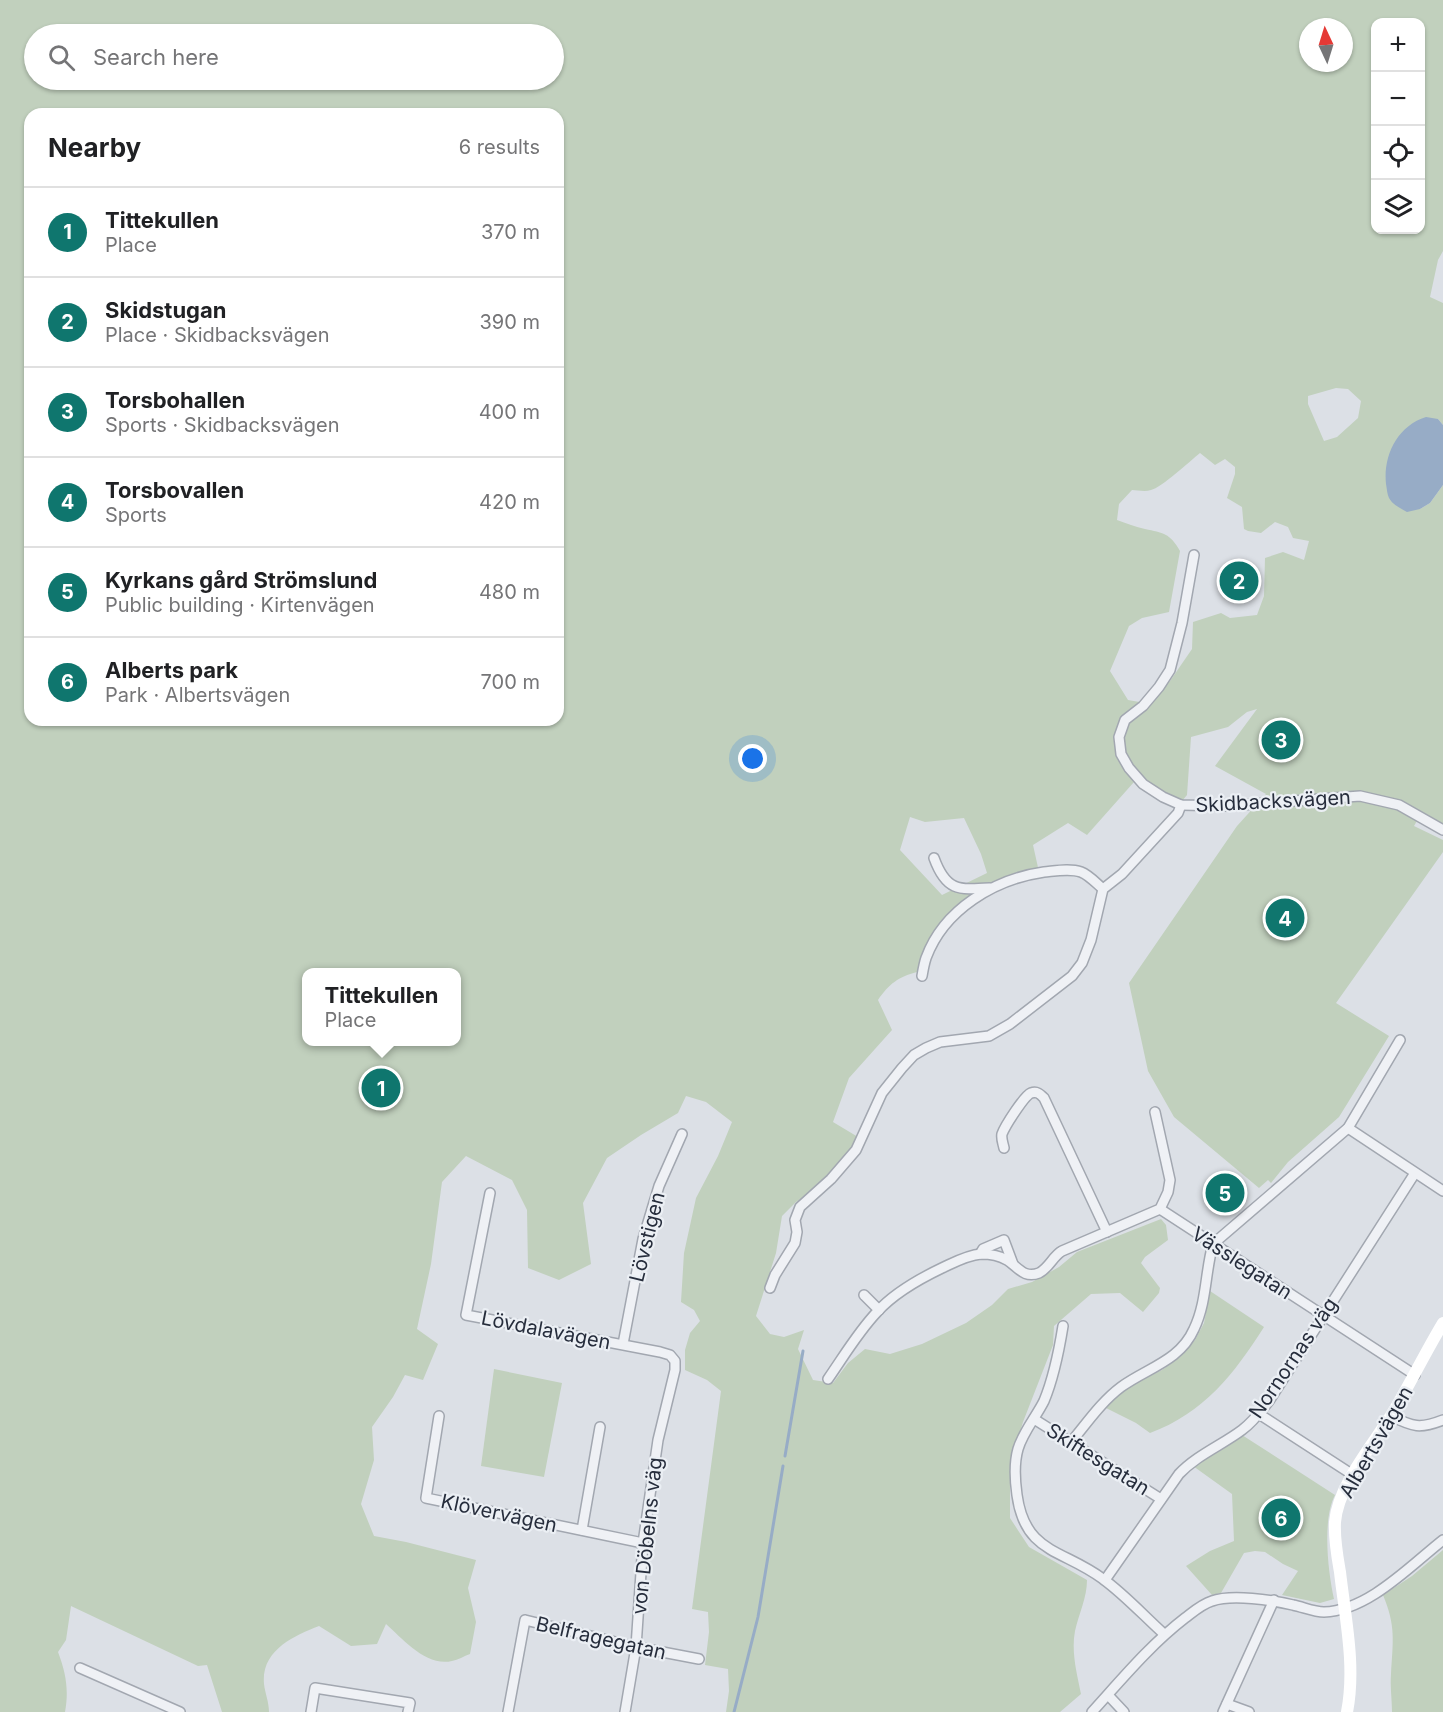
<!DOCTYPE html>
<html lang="en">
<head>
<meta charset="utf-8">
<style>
  :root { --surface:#fff; --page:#f2f2f2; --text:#202124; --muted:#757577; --line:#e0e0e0; --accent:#0f766e }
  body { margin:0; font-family:Inter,sans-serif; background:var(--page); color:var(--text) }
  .controls { position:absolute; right:18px; top:18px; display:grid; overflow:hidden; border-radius:12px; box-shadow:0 2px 4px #0004 }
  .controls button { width:54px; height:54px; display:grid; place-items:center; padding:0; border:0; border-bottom:2px solid var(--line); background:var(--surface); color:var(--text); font:30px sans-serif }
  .compass { position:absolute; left:1299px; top:18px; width:54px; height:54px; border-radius:50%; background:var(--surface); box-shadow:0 2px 4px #0004; rotate:356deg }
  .you { position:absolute; left:753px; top:759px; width:21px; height:21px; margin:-15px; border:4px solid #fff; border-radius:50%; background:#1a73e8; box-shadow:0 0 0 9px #1a73e833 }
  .badge { display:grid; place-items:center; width:39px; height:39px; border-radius:50%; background:var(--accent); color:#fff; font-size:20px; font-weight:700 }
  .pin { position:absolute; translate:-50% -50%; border:3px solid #fff; box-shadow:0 2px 6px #0006 }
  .popup { position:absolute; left:302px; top:968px; width:159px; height:78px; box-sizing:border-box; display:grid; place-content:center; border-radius:12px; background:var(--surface); filter:drop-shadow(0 2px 4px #0005); font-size:20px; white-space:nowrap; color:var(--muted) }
  .popup b { font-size:22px; color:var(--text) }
  .popup::after { content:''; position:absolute; left:50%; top:100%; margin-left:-12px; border:12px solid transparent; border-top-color:var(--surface) }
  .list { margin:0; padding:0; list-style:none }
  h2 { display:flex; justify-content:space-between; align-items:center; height:78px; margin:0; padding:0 24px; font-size:26px }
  h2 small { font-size:20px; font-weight:400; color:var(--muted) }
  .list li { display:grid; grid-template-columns:39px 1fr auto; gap:18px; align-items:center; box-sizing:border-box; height:90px; padding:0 24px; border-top:2px solid var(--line) }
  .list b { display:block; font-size:22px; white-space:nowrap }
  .list p { margin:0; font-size:20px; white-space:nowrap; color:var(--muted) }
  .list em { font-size:20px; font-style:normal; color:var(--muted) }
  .icon { flex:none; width:33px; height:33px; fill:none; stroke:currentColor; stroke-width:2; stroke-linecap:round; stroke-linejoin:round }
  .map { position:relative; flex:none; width:1443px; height:1712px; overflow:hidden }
  .search { position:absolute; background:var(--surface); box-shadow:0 2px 4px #0004; left:24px; top:24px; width:540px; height:66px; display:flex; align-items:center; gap:15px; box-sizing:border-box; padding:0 21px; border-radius:33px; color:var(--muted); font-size:22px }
  .panel { position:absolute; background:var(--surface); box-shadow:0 2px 4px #0004; left:24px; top:108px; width:540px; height:618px; border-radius:18px }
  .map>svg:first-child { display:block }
</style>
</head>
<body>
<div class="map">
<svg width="1443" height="1712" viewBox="0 0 1443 1712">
  <rect width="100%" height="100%" fill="#dce0e6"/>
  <!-- green -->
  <g fill="#c1d0bd" fill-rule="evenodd">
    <path d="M0,0H1443V251L1438,260L1430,297L1443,303V425L1438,419L1420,509L1430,503L1443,485V825L1422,812L1414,826L1443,840V852L1336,1003L1389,1036L1339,1117L1288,1162L1271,1183L1268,1180L1259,1188L1174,1117L1148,1071L1129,983L1237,826L1266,794L1215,766L1257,709L1247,712L1228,727L1191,737L1187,795L1176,808L1134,782L1087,835L1068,823L1033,845L1039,872C1017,882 960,902 946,918C932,934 925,953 917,972C898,977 889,984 878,1000L892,1030L849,1078L833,1122L858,1137L852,1152L832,1177L796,1202L782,1216L776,1253L756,1316L770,1334L784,1337L804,1330L798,1349L813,1380L833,1383L848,1363L865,1349L890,1354L922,1344L966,1323L992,1305L1008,1289L1032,1282L1059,1267L1077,1252L1161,1219L1166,1225L1168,1240L1145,1257L1141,1263L1160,1288L1159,1293L1143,1312L1120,1293L1091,1294L1054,1326L1053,1345L1023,1422L1010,1465V1518L1029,1547L1087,1580C1087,1598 1079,1613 1075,1631C1071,1652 1077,1674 1081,1694L1060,1712H726L729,1691L728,1669L705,1665L709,1632L708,1612L692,1609L721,1391L707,1380L685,1370V1350L690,1333L700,1321L694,1310L681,1302L684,1253L696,1198L718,1156L732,1122L706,1102L686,1096L678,1113L641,1135L607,1158L583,1203L591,1264L559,1280L528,1268L527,1210L512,1180L466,1156L442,1182L431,1264L417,1329L438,1344L423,1380L405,1375L393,1397L372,1427L374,1460L361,1504L374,1536L406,1542L476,1560L468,1588L476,1622L470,1654C464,1656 458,1660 452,1661C426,1667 403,1639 386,1624L377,1644L351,1646L319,1626C294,1636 261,1650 264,1684C265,1693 269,1702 269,1712H222L207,1665L198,1666L71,1606L66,1640L58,1652C66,1673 69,1690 65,1712H0ZM1376,22H1420V230H1376ZM1308,27H1344V63H1308ZM34,34H554V80H34ZM30,114H558V720H30ZM1336,388L1348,389L1361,401L1358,418L1337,437L1324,441L1308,404V396ZM1200,453L1215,465L1225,459L1235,467V474L1227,498L1242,507L1244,529L1248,531L1261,533L1275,522L1288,527L1293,538L1309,541L1304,560L1283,552L1265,558L1264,596L1257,615L1230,618L1221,613L1193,622L1192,649L1170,681L1151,704L1128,700L1110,671L1129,626L1142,618L1169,612L1180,551C1170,533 1163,533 1145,529C1136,527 1126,523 1117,520L1119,504L1132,490C1137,490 1145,492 1151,490C1161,488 1190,461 1200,453ZM910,817L925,822L964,818L981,854L987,873L942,895L900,850ZM306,972H456V1042H306Z"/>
    <path d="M1210,1291L1264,1327C1234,1374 1204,1413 1150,1433L1136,1423L1106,1408L1121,1393L1137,1382L1162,1370L1180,1357L1195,1340L1204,1323Z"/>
    <polygon points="494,1369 562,1383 544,1477 481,1466"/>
    <path d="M1242,1435L1335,1495C1322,1520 1328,1572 1334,1599L1320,1603L1282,1595L1298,1571L1283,1564L1265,1552L1255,1551L1244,1553L1221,1593L1212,1595L1186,1566L1210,1551L1234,1541L1232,1494L1193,1466L1220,1451Z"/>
    <path d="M1443,1550V1712H1392C1392,1699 1390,1687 1391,1674C1393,1641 1396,1626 1383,1595L1412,1576Z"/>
  </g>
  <!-- water -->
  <path fill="#97acc6" d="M1426,417L1438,419L1443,425V485L1430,503L1420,509L1407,512C1400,508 1393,505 1389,498C1387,494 1387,489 1386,484C1383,456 1397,426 1426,417Z"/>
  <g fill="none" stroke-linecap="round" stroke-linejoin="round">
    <!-- stream -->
    <g stroke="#97acc6" stroke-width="3">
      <polyline points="785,1456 803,1351"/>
      <polyline points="734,1712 758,1617 783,1466"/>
    </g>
    <defs>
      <g id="street">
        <polyline points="1194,555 1182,623 1170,670 1159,687 1143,706 1125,720 1119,737 1121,754 1129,768 1143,784 1163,797 1181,805 1227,806 1360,796 1399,805 1443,830"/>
        <path d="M934,858C946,891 958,890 990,888"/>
        <path d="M922,976C923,970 924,964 926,958C944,909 995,879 1044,872C1055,871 1070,868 1081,872C1089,875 1096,883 1103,889"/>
        <polyline points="1348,1128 1443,1191"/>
        <path d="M1004,1148C1003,1143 1001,1139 1002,1134C1005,1126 1024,1096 1031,1093C1037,1091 1040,1094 1044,1098L1107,1232"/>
        <polyline points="490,1193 466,1315 660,1352 670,1355 675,1361 675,1370 658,1440 643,1543 636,1647 625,1712"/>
        <polyline points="1160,1209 1415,1375"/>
        <polyline points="980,1254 983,1249 1004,1240 1013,1264"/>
        <polyline points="770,1288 775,1275 795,1243 797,1232 795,1220 800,1207 831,1179 856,1150 882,1093 902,1068 914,1055 926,1048 940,1042 989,1036 1010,1024 1072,976 1082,963 1091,940 1103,889 1122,874 1178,813 1181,805"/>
        <polyline points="864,1295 879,1310"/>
        <path d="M1063,1326C1059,1351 1054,1377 1044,1401C1036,1417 1023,1432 1018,1449C1014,1463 1015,1481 1017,1495C1025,1554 1063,1549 1103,1579C1124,1594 1145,1617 1164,1634"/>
        <polyline points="623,1344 643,1239 659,1186 682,1134"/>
        <path d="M828,1379C844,1356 858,1332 877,1312C894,1293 919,1279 942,1268C953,1263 967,1255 981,1254C989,1254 1000,1256 1007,1260C1018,1267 1024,1279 1039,1273C1049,1268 1053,1256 1062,1251L1160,1209L1168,1192L1170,1180L1155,1112"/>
        <polyline points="1259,1414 1353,1475"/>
        <polyline points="439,1416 426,1498 643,1543"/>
        <path d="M1391,1416C1413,1427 1420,1429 1443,1420"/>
        <polyline points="1034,1419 1161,1499"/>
        <path d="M1071,1442C1087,1423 1101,1402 1121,1387C1147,1368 1180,1361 1194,1329C1207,1302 1205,1272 1213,1244L1348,1128L1400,1040"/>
        <polyline points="582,1530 600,1427"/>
        <path d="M1105,1580L1179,1474C1197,1455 1222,1445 1242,1430C1253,1422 1261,1411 1269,1401L1415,1173"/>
        <polyline points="80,1668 180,1712"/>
        <polyline points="1108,1695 1124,1712"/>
        <polyline points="1227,1704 1249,1712"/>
        <polyline points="311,1712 315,1688 410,1703 408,1712"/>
        <polyline points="508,1712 525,1620 636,1647 699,1659"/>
        <path d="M1092,1712C1122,1679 1150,1645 1185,1618C1193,1612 1202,1604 1212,1601C1232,1594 1272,1600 1293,1605C1303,1607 1314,1612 1324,1612C1368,1611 1411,1565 1443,1540"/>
        <polyline points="1223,1712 1274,1600"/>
      </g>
    </defs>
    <!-- street casing -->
    <use href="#street" stroke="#a2a7b0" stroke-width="12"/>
    <!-- street -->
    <use href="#street" stroke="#eff1f5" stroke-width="9"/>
    <!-- secondary -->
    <path stroke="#fff" stroke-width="12" d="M1347,1712C1356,1666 1345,1617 1340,1572C1337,1555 1334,1539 1335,1522C1338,1485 1373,1445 1392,1414C1410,1384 1425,1353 1443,1323"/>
  </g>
  <g text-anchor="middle" stroke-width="4.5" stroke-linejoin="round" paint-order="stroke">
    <!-- street labels -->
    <g font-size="20" fill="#262d3c" stroke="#ebeff4">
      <text transform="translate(1273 801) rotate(-3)" y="7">Skidbacksvägen</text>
      <text transform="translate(647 1237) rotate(-76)" y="7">Lövstigen</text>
      <text transform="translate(1242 1263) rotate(33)" y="7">Vässlegatan</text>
      <text transform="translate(546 1330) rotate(11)" y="7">Lövdalavägen</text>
      <text transform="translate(1293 1358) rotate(-56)" y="7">Nornornas väg</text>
      <text transform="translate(1376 1442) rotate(-60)" y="7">Albertsvägen</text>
      <text transform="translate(1098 1459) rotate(32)" y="7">Skiftesgatan</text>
      <text transform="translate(499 1513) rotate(12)" y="7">Klövervägen</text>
      <text transform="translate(647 1536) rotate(-84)" y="7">von Döbelns väg</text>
      <text transform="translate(601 1638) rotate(13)" y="7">Belfragegatan</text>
    </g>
  </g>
</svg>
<div class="controls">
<button>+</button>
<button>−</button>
<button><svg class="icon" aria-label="locate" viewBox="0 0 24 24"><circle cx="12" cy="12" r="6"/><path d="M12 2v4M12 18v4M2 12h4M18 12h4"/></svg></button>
<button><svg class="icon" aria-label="layers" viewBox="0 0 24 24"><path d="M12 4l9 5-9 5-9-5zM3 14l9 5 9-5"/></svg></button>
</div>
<svg class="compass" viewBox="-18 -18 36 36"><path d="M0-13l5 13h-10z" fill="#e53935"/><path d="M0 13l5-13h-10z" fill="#757577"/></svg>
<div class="you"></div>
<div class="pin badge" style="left:381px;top:1088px">1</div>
<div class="popup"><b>Tittekullen</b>Place</div>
<div class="pin badge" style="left:1239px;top:581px">2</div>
<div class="pin badge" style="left:1281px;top:740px">3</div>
<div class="pin badge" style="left:1285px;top:918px">4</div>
<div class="pin badge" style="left:1225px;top:1193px">5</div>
<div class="pin badge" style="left:1281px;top:1518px">6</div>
<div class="search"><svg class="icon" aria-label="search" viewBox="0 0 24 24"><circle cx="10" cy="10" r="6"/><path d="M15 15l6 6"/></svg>Search here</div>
<section class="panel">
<h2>Nearby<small>6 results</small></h2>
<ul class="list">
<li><span class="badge">1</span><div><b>Tittekullen</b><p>Place</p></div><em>370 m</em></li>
<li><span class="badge">2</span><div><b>Skidstugan</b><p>Place · Skidbacksvägen</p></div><em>390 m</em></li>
<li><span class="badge">3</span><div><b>Torsbohallen</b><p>Sports · Skidbacksvägen</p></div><em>400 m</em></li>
<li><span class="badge">4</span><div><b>Torsbovallen</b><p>Sports</p></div><em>420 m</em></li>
<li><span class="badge">5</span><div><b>Kyrkans gård Strömslund</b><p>Public building · Kirtenvägen</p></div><em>480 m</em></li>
<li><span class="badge">6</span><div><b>Alberts park</b><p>Park · Albertsvägen</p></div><em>700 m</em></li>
</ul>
</section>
</div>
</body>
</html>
